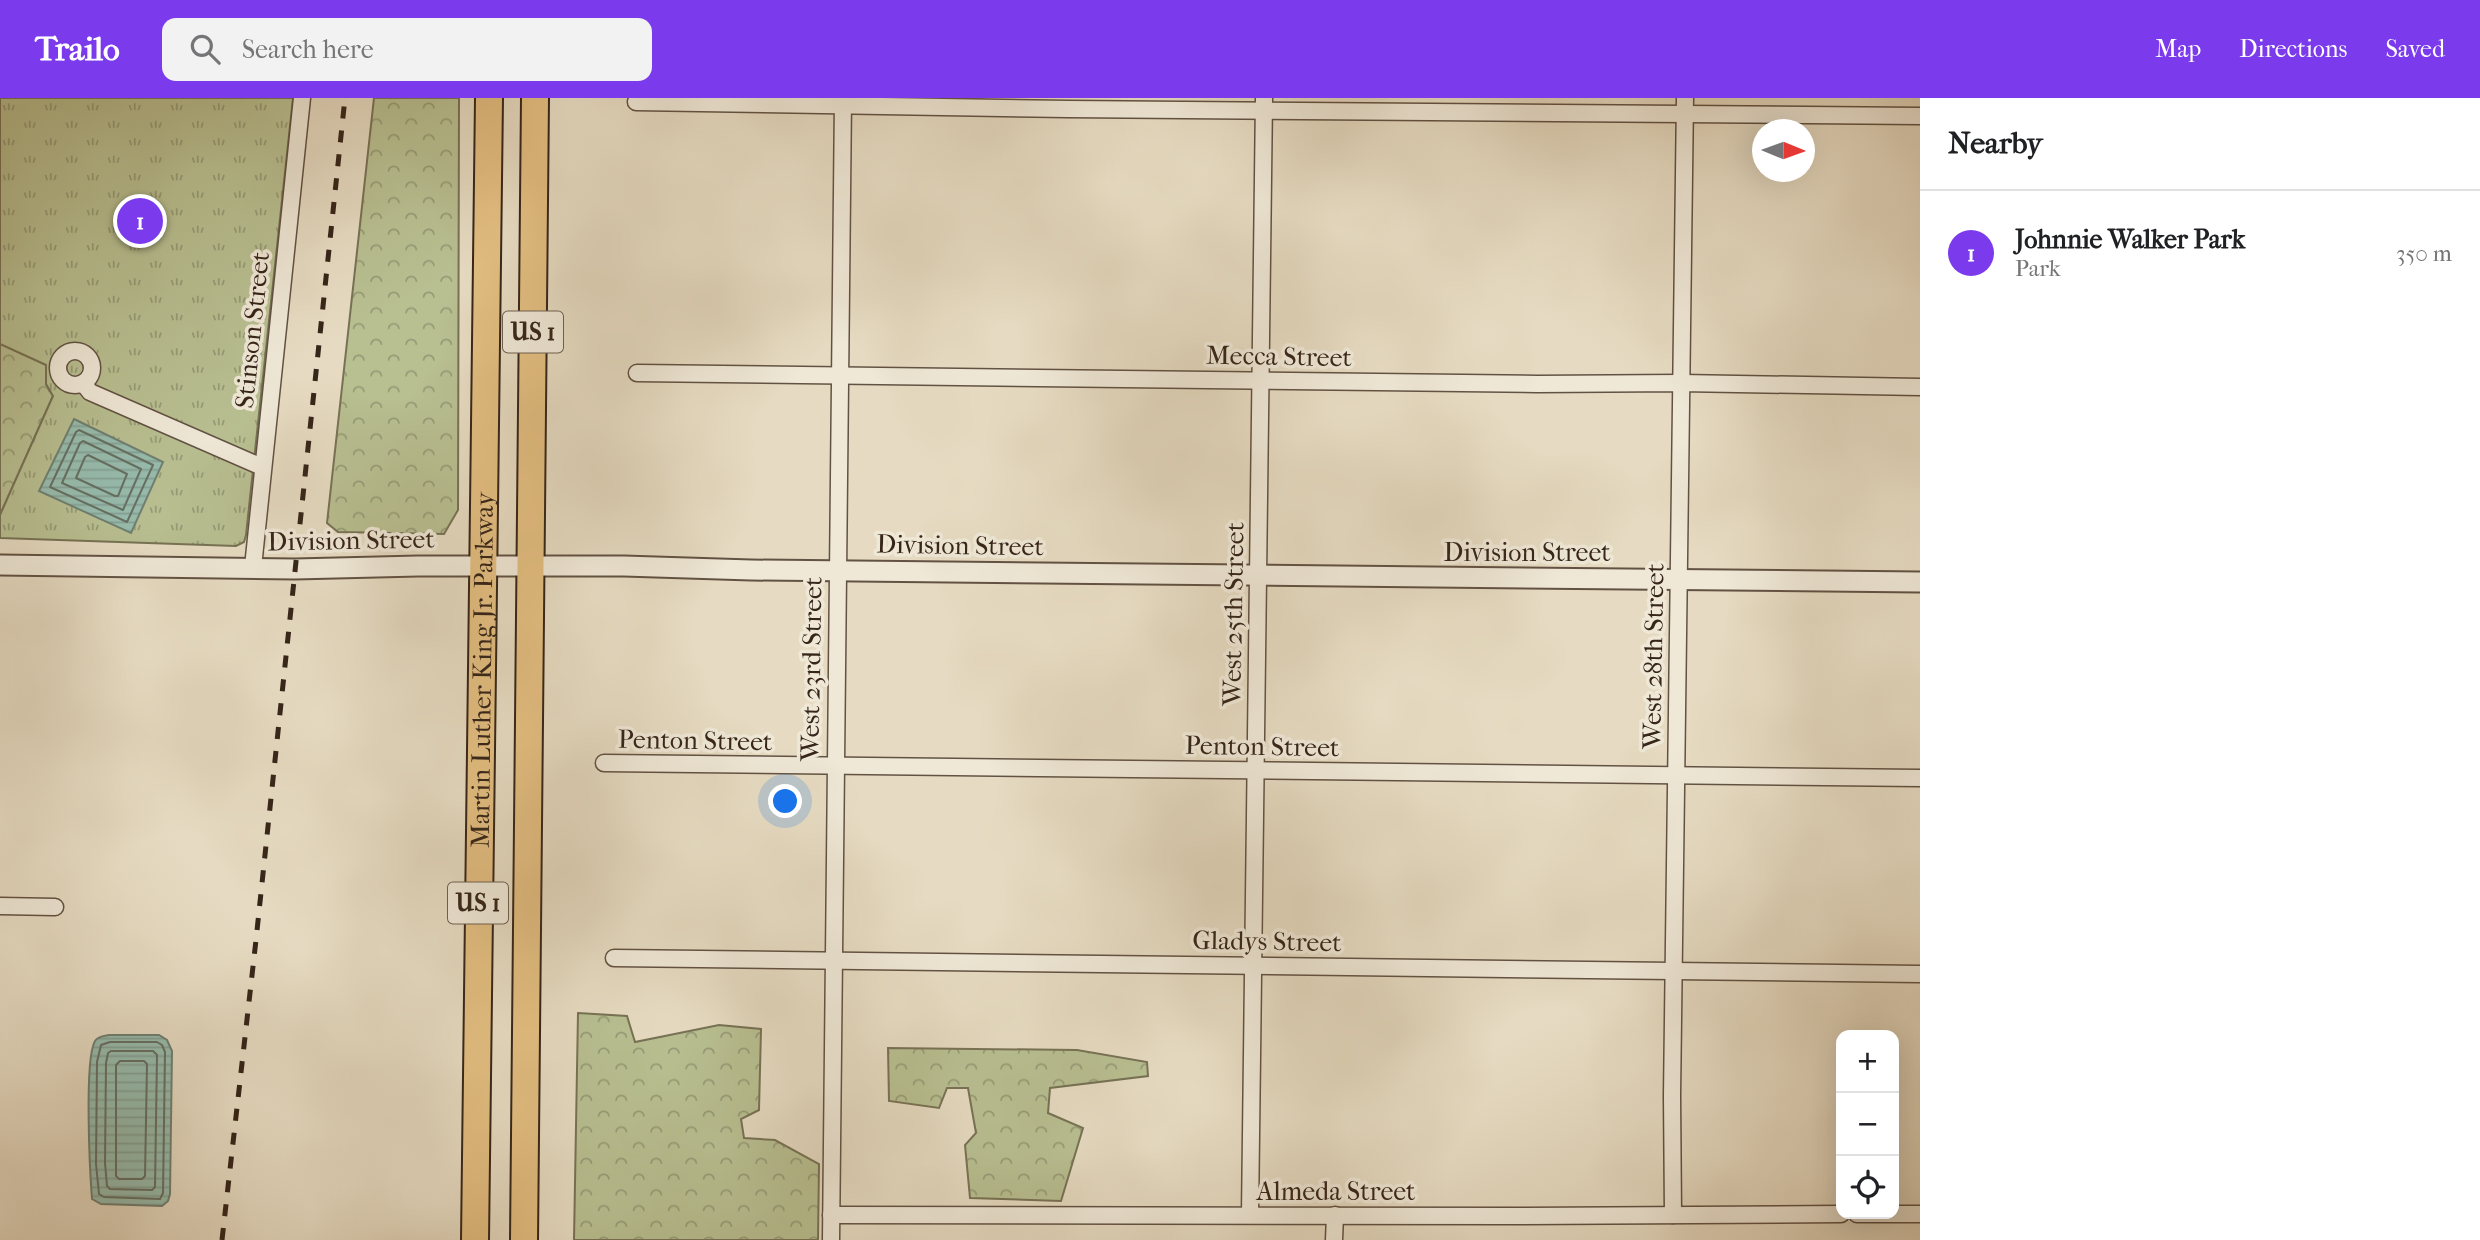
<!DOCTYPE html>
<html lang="en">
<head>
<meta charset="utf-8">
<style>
  :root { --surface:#fff; --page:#f2f2f2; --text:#202124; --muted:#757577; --line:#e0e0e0; --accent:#7c3aed }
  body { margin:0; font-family:"IM FELL French Canon",serif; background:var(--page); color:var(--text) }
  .controls { position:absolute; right:21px; bottom:21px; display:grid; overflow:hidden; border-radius:14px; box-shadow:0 7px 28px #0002 }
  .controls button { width:63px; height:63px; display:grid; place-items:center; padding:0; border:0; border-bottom:2px solid var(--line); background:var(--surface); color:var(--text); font:35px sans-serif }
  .compass { position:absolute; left:1752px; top:21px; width:63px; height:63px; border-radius:50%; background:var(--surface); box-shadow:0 7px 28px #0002; rotate:91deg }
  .you { position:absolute; left:786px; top:704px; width:24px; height:24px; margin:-18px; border:5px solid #fff; border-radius:50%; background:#1a73e8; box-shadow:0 0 0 10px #1a73e833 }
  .badge { display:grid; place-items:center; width:46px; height:46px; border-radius:50%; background:var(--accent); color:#fff; font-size:23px; font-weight:700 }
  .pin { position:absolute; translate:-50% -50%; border:4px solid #fff; box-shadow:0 2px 7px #0006 }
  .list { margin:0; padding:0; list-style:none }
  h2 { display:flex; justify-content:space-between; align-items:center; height:91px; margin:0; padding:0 28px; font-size:30px }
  h2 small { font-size:23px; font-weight:400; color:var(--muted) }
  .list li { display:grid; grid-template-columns:46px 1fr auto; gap:21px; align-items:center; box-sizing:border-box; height:126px; padding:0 28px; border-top:2px solid var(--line) }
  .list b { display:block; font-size:26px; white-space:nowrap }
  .list p { margin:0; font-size:23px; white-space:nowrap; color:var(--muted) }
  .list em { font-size:23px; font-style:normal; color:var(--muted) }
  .icon { flex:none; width:38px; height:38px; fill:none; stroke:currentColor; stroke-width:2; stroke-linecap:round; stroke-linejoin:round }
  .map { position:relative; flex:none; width:1920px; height:1142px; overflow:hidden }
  header { display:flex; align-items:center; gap:42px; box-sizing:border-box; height:98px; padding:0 35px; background:var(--accent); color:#fff }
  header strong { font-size:33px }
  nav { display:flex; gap:38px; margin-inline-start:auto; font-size:24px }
  .search { width:490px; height:63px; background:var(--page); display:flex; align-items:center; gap:18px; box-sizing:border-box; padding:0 24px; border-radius:14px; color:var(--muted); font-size:26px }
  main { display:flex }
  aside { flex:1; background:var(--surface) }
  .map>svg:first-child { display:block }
</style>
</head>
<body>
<header>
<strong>Trailo</strong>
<div class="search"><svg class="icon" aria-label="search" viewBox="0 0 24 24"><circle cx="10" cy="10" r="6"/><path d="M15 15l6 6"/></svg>Search here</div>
<nav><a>Map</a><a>Directions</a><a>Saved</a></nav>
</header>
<main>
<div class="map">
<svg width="1920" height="1142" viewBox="0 0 1920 1142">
  <defs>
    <pattern id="forest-crowns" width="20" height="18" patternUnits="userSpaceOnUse" patternTransform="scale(1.75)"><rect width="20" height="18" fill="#b8bf91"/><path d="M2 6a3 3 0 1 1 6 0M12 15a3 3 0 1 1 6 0" fill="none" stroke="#969b76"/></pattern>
    <pattern id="park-tufts" width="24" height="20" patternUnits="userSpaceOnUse" patternTransform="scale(1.75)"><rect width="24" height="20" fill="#b8bf91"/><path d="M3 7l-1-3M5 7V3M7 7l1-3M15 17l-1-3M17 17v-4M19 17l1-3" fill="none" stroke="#969b76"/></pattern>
    <pattern id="water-rules" width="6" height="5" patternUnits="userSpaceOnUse" patternTransform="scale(1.75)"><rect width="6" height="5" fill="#97bcad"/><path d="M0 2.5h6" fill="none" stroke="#83a194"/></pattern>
  </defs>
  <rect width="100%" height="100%" fill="#e6dbc2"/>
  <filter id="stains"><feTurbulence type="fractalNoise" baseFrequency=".00286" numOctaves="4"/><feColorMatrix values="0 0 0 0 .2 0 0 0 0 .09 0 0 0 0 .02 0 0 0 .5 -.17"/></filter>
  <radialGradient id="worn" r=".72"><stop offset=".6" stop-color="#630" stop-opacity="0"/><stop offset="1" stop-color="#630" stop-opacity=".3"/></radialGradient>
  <!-- forest -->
  <g fill="url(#forest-crowns)" stroke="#777255" stroke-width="2">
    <polygon points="374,0 459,0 458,412 444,436 338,434 327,425"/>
    <polygon points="0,246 47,267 46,286 53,298 0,417"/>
    <polygon points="578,915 627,918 635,944 719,927 761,931 759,1012 741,1021 744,1040 775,1042 819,1066 818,1142 574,1142"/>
    <polygon points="888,950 1077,952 1147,964 1148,978 1050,990 1048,1015 1083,1030 1061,1103 970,1100 965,1047 976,1035 968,990 947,990 939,1010 889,1003"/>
  </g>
  <!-- park -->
  <polygon fill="url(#park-tufts)" stroke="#777255" stroke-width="2" points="0,0 293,0 246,437 244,444 236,448 0,440 0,417 53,298 46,286 46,267 0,246"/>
  <!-- water -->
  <g fill="url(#water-rules)" stroke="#708072" stroke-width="2">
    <polygon points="74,321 163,364 131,435 39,393"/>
    <path d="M109,937H159L167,942L172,953L170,1096L168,1103L162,1108L101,1106L92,1101C90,1075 84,962 95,943C98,938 104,938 109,937Z"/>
  </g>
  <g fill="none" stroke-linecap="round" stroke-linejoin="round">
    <!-- shore -->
    <g stroke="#667063" stroke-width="2">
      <polygon points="79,332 153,367 127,424 50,389 76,334"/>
      <polygon points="83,343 141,371 123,412 62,385 80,345"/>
      <polygon points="88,357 127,376 118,398 115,398 76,380 85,359"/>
      <polygon points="110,944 157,944 162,947 165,954 163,1095 160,1101 104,1099 99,1096 96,1066 97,964 101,947"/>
      <polygon points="111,953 153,953 157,957 155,1089 152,1092 110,1091 107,1088 105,1065 106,965 108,955"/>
      <polygon points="120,963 144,963 147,966 145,1078 142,1081 119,1081 116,1078 116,967"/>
    </g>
    <defs>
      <g id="minor">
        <polyline points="636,4 1068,11 1920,18"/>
        <circle cx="75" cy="270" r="17"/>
        <polyline points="637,275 1537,286 1681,285 1920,289"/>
        <polyline points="83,285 90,294 262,369"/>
        <polyline points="253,469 302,0"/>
        <polyline points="604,665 1920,680"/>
        <polyline points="0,808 55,809"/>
        <polyline points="614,860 1920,876"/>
        <polyline points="1857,1116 1920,1116"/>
        <polyline points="831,1117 1521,1118 1841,1116"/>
        <polyline points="1250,1117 1264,0"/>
        <polyline points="1673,1117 1672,998 1685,0"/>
        <polyline points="831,1142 843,0"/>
        <polyline points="1334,1142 1335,1117"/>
      </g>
      <polyline id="tertiary" points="0,467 295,471 418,468 624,468 751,472 1920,484"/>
      <g id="trunk">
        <path id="s1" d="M475,1142L489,0"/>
        <polyline points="524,1142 535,0"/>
      </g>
    </defs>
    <!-- minor casing -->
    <use href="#minor" stroke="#625243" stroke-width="19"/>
    <!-- tertiary casing -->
    <use href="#tertiary" stroke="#625243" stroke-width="23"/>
    <!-- trunk casing -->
    <use href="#trunk" stroke="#362519" stroke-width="30"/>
    <!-- minor -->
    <use href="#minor" stroke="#efe8d7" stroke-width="16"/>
    <!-- tertiary -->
    <use href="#tertiary" stroke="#efe8d7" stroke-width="19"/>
    <!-- trunk -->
    <use href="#trunk" stroke="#e3be81" stroke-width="26"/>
    <!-- rail -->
    <polyline stroke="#362519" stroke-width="5" stroke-dasharray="12 12" stroke-linecap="butt" points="222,1142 256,842 345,0"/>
  </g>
  <g text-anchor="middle" stroke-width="7" stroke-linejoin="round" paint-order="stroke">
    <!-- shield labels -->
    <g fill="#efe8d7" stroke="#6e6052" stroke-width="2">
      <rect x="503" y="213.5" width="60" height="41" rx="5"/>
      <rect x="448" y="784.5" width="60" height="41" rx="5"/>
    </g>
    <g font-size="24" font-weight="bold" fill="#362519">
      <text x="533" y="242">US 1</text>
      <text x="478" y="813">US 1</text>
    </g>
    <!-- street labels -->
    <g font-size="26" fill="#362519" stroke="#efe8d7">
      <text transform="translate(252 232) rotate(-84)" y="9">Stinson Street</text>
      <text transform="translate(1279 258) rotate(1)" y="9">Mecca Street</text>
      <text transform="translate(351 442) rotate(-1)" y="9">Division Street</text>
      <text transform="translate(960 447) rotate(1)" y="9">Division Street</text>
      <text x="1527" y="463">Division Street</text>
      <text transform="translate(1233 516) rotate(-89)" y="9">West 25th Street</text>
      <text transform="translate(1653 558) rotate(-89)" y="9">West 28th Street</text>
      <text dy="9" stroke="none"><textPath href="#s1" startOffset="570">Martin Luther King Jr. Parkway</textPath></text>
      <text transform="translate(811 571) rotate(-89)" y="9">West 23rd Street</text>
      <text transform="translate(695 642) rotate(1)" y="9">Penton Street</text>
      <text transform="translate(1262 648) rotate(1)" y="9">Penton Street</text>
      <text transform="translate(1267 843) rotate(1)" y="9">Gladys Street</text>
      <text x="1336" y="1102">Almeda Street</text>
    </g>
  </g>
  <rect width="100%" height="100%" filter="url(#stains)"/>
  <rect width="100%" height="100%" fill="url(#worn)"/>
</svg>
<div class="controls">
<button>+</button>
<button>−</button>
<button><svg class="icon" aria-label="locate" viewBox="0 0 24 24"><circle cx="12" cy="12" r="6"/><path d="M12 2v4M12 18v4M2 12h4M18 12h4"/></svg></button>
</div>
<svg class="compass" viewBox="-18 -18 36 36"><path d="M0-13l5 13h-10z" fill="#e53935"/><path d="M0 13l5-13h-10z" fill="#757577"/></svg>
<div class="you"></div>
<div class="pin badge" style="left:140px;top:123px">1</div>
</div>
<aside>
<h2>Nearby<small></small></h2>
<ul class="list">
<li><span class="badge">1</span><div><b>Johnnie Walker Park</b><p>Park</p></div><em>350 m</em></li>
</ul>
</aside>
</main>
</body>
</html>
